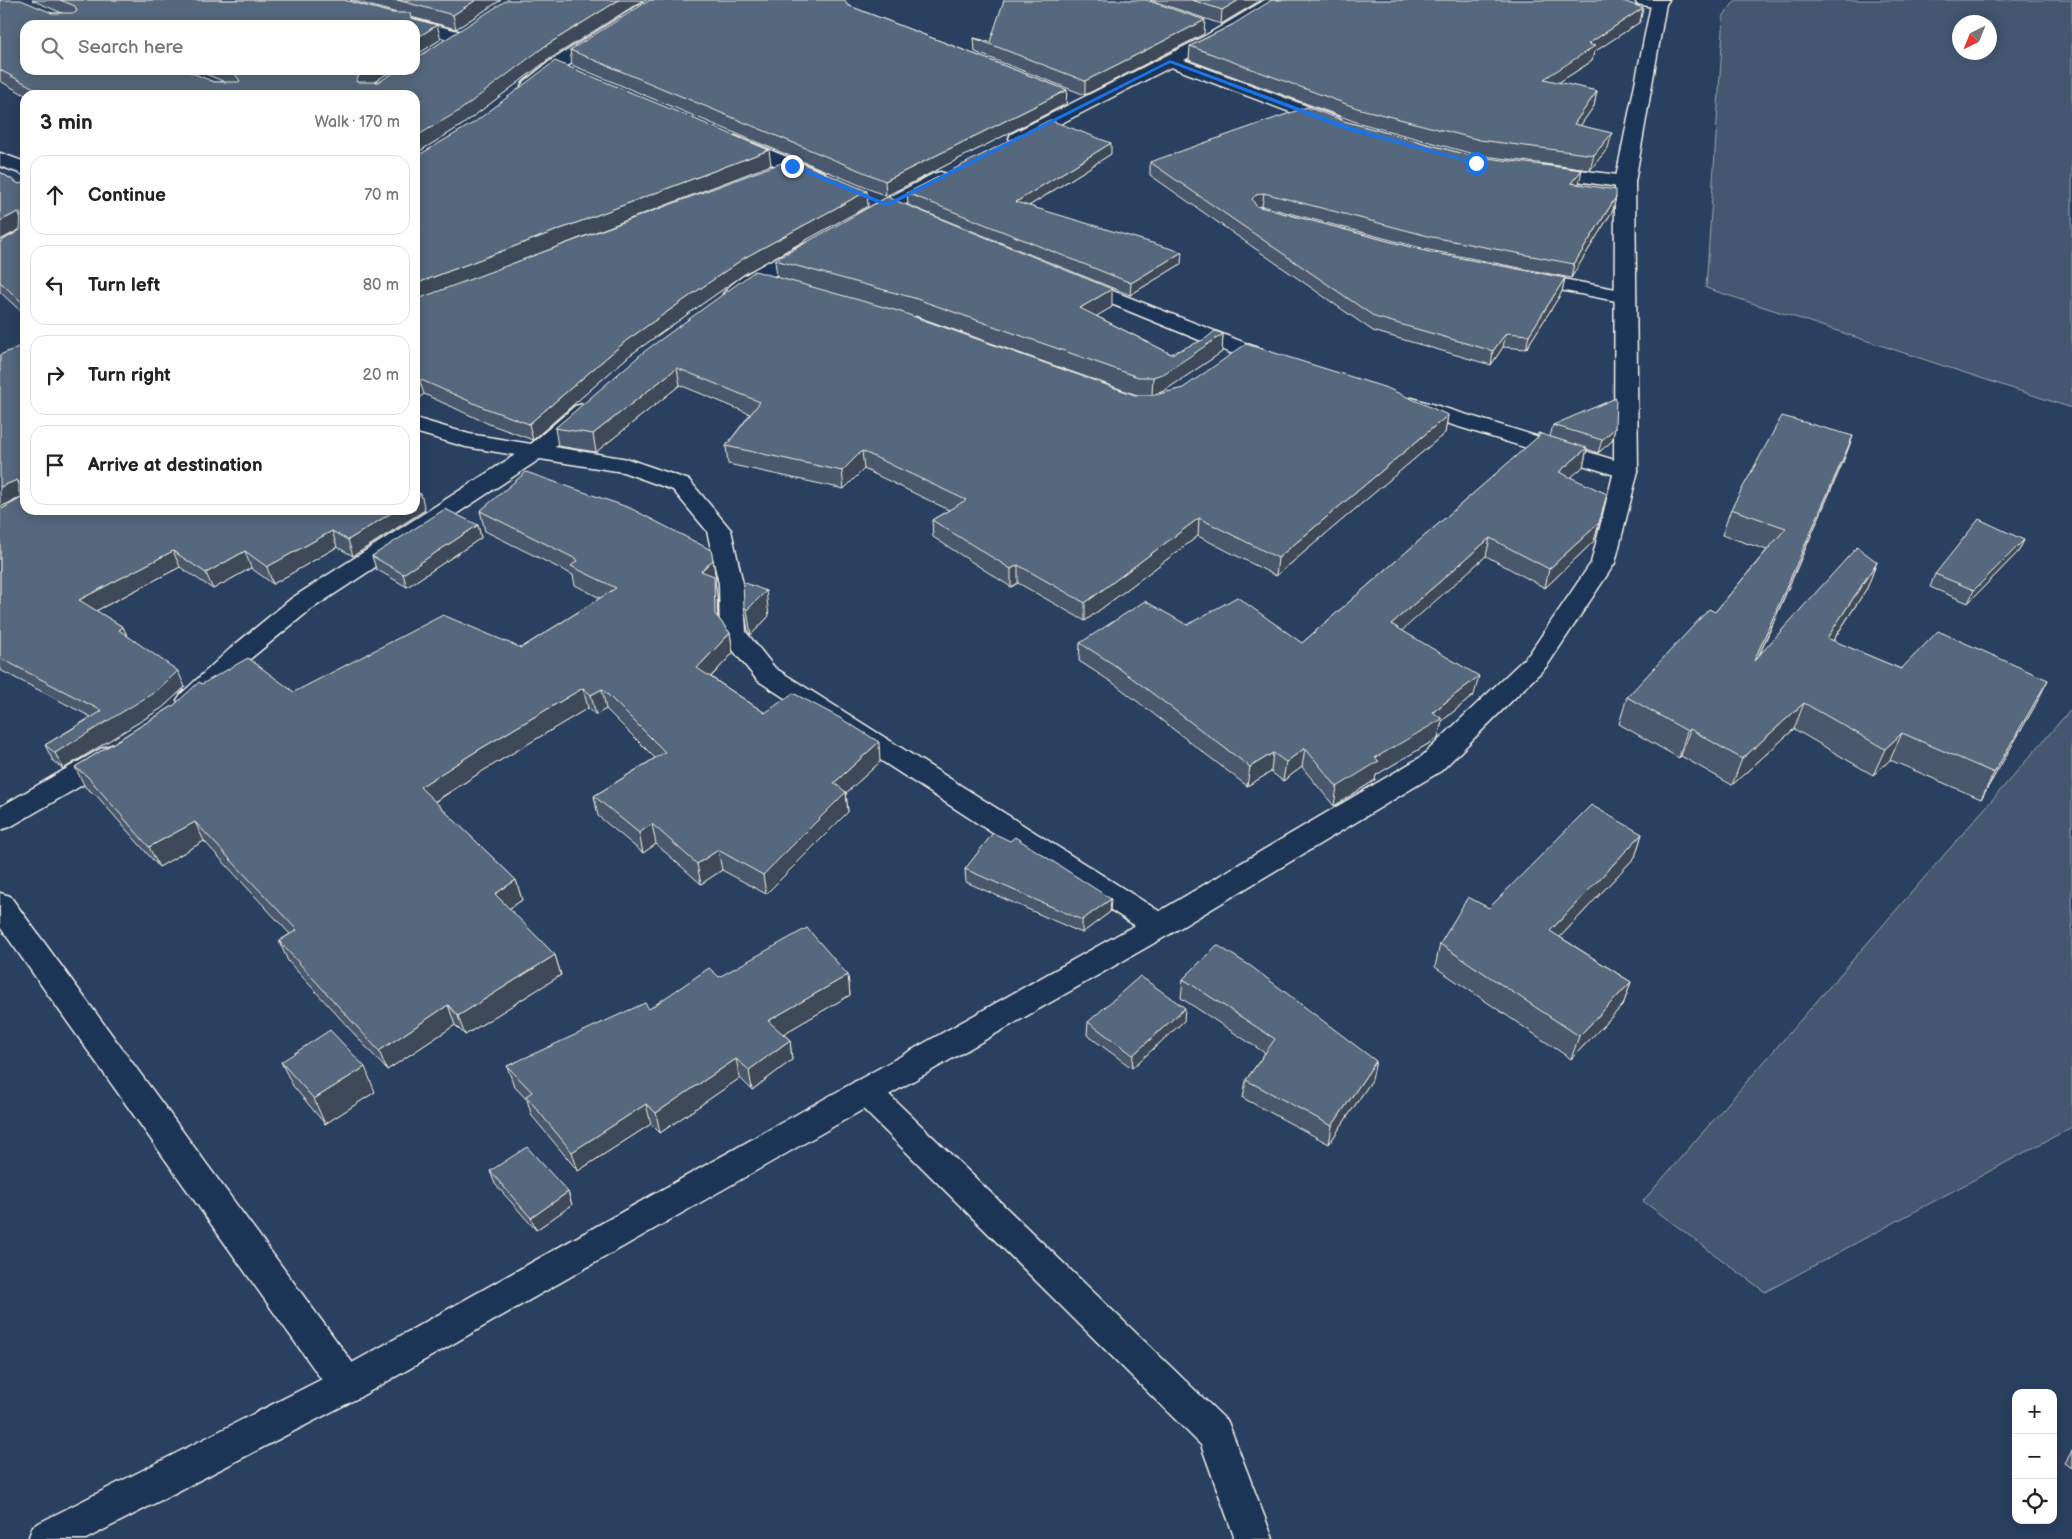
<!DOCTYPE html>
<html lang="en">
<head>
<meta charset="utf-8">
<style>
  :root { --surface:#fff; --page:#f6f6f6; --text:#222; --muted:#767676; --line:#e0e0e0 }
  body { margin:0; font-family:"Balsamiq Sans",sans-serif; background:var(--page); color:var(--text) }
  .controls { position:absolute; right:15px; bottom:15px; display:grid; overflow:hidden; border-radius:10px; box-shadow:0 2px 12px #0003 }
  .controls button { width:45px; height:45px; display:grid; place-items:center; padding:0; border:0; border-bottom:1px solid var(--line); background:var(--surface); color:var(--text); font:25px sans-serif }
  .compass { position:absolute; left:1952px; top:15px; width:45px; height:45px; border-radius:50%; background:var(--surface); box-shadow:0 2px 12px #0003; rotate:223deg }
  .stop { position:absolute; width:15px; height:15px; margin:-11px; border:4px solid #1a73e8; border-radius:50%; background:#fff }
  .stop.end { background:#1a73e8; border-color:#fff; box-shadow:0 1px 5px #0008 }
  .list { margin:0; padding:0; list-style:none }
  h2 { display:flex; justify-content:space-between; align-items:center; height:65px; margin:0; padding:0 20px; font-size:21px }
  h2 small { font-size:16px; font-weight:400; color:var(--muted) }
  .list li { display:grid; grid-template-columns:32px 1fr auto; gap:15px; align-items:center; box-sizing:border-box; height:80px; margin:0 10px 10px; padding:0 10px; border:1px solid var(--line); border-radius:15px }
  .list b { display:block; font-size:19px; white-space:nowrap }
  .list em { font-size:16px; font-style:normal; color:var(--muted) }
  .icon { flex:none; width:28px; height:28px; fill:none; stroke:currentColor; stroke-width:2; stroke-linecap:round; stroke-linejoin:round }
  .map { position:relative; flex:none; width:2072px; height:1539px; overflow:hidden }
  .search { position:absolute; background:var(--surface); box-shadow:0 2px 12px #0003; left:20px; top:20px; width:400px; height:55px; display:flex; align-items:center; gap:12px; box-sizing:border-box; padding:0 18px; border-radius:15px; color:var(--muted); font-size:19px }
  .panel { position:absolute; background:var(--surface); box-shadow:0 2px 12px #0003; left:20px; top:90px; width:400px; height:425px; border-radius:15px }
  .map>svg:first-child { display:block }
</style>
</head>
<body>
<div class="map">
<svg width="2072" height="1539" viewBox="0 0 2072 1539">
  <rect width="100%" height="100%" fill="#2a4060"/>
  <filter id="ink" filterUnits="userSpaceOnUse"><feTurbulence type="fractalNoise" baseFrequency=".02" numOctaves="2"/><feDisplacementMap in="SourceGraphic" scale="10" xChannelSelector="R" yChannelSelector="G"/><feConvolveMatrix kernelMatrix="1 2 1 2 8 2 1 2 1" color-interpolation-filters="sRGB"/></filter>
  <g filter="url(#ink)">
    <!-- green -->
    <g fill="#445771" stroke="#9ca4ac" fill-rule="evenodd">
      <path d="M1736,0H2072V408L1706,288L1724,15ZM1960,22H1990V52H1960Z"/>
      <polygon points="2072,708 2072,1127 1765,1292 1643,1201"/>
    </g>
    <g fill="none" stroke-linecap="round" stroke-linejoin="round">
      <defs>
        <g id="minor">
          <polygon points="647,0 666,0 664,4 561,70 536,90 530,91 524,90 521,86 524,82 549,62"/>
          <polygon points="1265,0 1285,0 1283,4 1217,44 1184,60 1339,118 1342,122 1339,126 1333,127 1327,126 1171,67 1025,142 1018,144 1011,142 1009,138 1011,134 1205,36"/>
          <polygon points="1635,0 1664,0 1666,3 1664,7 1658,8 1637,4"/>
          <polygon points="402,16 465,33 468,37 465,41 459,42 415,30 415,25 396,25 394,21 396,17"/>
          <polygon points="735,136 824,172 827,176 824,180 817,182 810,180 728,146 726,142 728,138"/>
          <polygon points="0,153 25,162 25,175 0,166"/>
          <polygon points="1542,165 1625,176 1632,178 1635,182 1632,186 1625,188 1535,175 1533,171 1535,167"/>
          <polygon points="940,172 947,174 950,178 947,182 870,223 863,225 856,223 853,219 856,215 933,174"/>
          <path d="M808,243L815,245L818,249L815,253L761,283L740,298L733,300L726,298L723,294C735,276 781,256 801,245Z"/>
          <polygon points="1526,272 1626,291 1633,293 1636,297 1633,301 1626,303 1519,282 1516,278 1519,274"/>
          <polygon points="1077,277 1281,357 1284,362 1281,367 1273,369 1265,367 1070,287 1067,283 1070,279"/>
          <polygon points="1412,398 1634,466 1638,471 1634,476 1626,478 1618,476 1404,410 1401,405 1404,400"/>
          <polygon points="583,404 591,406 594,411 554,447 628,459 689,480 731,530 743,584 746,632 775,668 1170,918 1174,926 1170,934 1159,937 1148,934 757,680 720,634 719,584 707,531 673,490 623,472 540,459 310,610 250,659 199,706 190,709 181,706 177,700 181,694 232,647 292,598 515,455 466,447 415,432 415,418 469,434 531,444 575,406"/>
          <polygon points="112,745 122,748 126,755 122,762 10,827 0,830 0,807 102,748"/>
          <polygon points="0,893 10,896 360,1373 365,1385 360,1397 347,1402 334,1397 0,927"/>
          <polygon points="865,1078 876,1082 1228,1422 1273,1539 1235,1539 1201,1445 854,1100 849,1091 854,1082"/>
        </g>
        <polygon id="tertiary" points="1652,0 1669,0 1666,4 1635,182 1638,471 1615,563 1547,666 1441,771 1170,934 360,1397 86,1539 28,1539 33,1526 334,1373 1148,918 1421,757 1529,654 1591,563 1614,471 1615,182"/>
      </defs>
      <!-- minor casing -->
      <use href="#minor" stroke="#f4f1e8" stroke-width="3"/>
      <!-- tertiary casing -->
      <use href="#tertiary" stroke="#f4f1e8" stroke-width="3"/>
      <!-- minor -->
      <use href="#minor" fill="#1d3557" fill-rule="evenodd"/>
      <!-- tertiary -->
      <use href="#tertiary" fill="#1d3557" fill-rule="evenodd"/>
    </g>
    <!-- wall -->
    <g fill="#4a596c" stroke="#f4f1e8">
      <polygon points="0,0 52,13 62,13 32,0 344,0 392,13 397,13 350,0 501,0 456,29 411,17 411,18 441,39 415,56 415,25 25,25 214,82 225,82 196,70 393,70 374,82 379,82 548,60 462,125 415,154 415,95 25,95 0,81"/>
      <polygon points="1150,0 1261,0 1221,24"/>
      <polygon points="847,5 1067,90 1066,104 886,196 572,65 570,50"/>
      <polygon points="1643,8 1640,22 1594,52 1592,61 1558,83 1597,91 1594,106 1580,126 1608,148 1590,170 1477,155 1356,122 1189,60 1190,46 1232,25"/>
      <polygon points="1204,34 1085,95 975,52 974,38 990,42"/>
      <polygon points="1344,121 1471,156 1579,184 1616,197 1613,210 1571,278 1429,250 1262,206 1259,207 1429,252 1565,278 1562,292 1526,349 1503,347 1491,365 1373,331 1150,175 1150,162"/>
      <polygon points="1111,154 1029,206 1181,264 1130,295 908,205 907,193"/>
      <polygon points="415,156 771,165 527,258 868,206 746,273 630,355 533,440 489,424 424,394 415,401"/>
      <polygon points="0,172 19,184 25,182 25,315 0,292 0,242 20,230 0,240"/>
      <polygon points="775,260 1112,307 1096,316 1171,354 1223,334 1222,352 1164,391 1152,395 1137,395 915,316 1135,395 1448,415 1445,433 1276,576 1198,536 1085,621 1018,583 1011,587 933,537 932,520 949,510 864,469 844,489 728,464 726,446 750,414 680,385 596,452 558,446 555,428 777,277"/>
      <polygon points="25,344 25,510 425,510 353,556 337,547 273,584 251,568 213,589 180,567 96,611 123,627 127,636 185,687 162,708 63,769 53,761 45,745 91,717 0,670 0,510 22,498 0,507"/>
      <polygon points="1553,425 1615,428 1612,441 1598,453 1587,449 1583,467 1571,477 1594,541 1545,588 1486,556 1402,630 1474,695 1442,721 1438,738 1376,775 1375,780 1334,806 1302,767 1283,781 1271,772 1247,786 1116,685 1079,661 1080,643 1187,625 1302,643 1537,438 1538,433 1550,437"/>
      <polygon points="1853,436 1843,462 1759,656 1877,562 1867,588 1833,641 1901,669 2035,706 1981,799 1890,760 1873,775 1794,729 1732,785 1681,756 1679,758 1619,724 1627,697 1715,612 1767,550 1722,535 1731,509"/>
      <polygon points="480,511 713,560 716,580 715,581 717,596 718,618 730,633 733,653 711,677 765,713 880,762 846,793 848,812 766,894 722,870 701,884 656,844 643,853 598,816 594,796 655,758 606,709 596,715 588,708 481,772 435,802 516,880 522,900 509,909 555,955 561,975 465,1035 455,1025 387,1070 288,961 279,941 290,934 204,841 159,867 97,796 85,787 75,767 173,706 202,684 294,692 521,648 600,598 575,585 573,575 485,531"/>
      <polygon points="478,525 481,538 407,587 376,569 372,556"/>
      <polygon points="2024,540 2018,552 1968,603 1930,587 1935,574"/>
      <polygon points="744,606 769,616 751,635 748,631"/>
      <polygon points="1642,834 1635,857 1560,937 1631,982 1623,1005 1571,1059 1435,967 1440,944 1489,908"/>
      <polygon points="965,869 1110,912 1082,933 966,882"/>
      <polygon points="848,975 850,995 783,1034 790,1040 792,1060 752,1090 740,1078 660,1133 651,1124 578,1171 532,1116 527,1100 514,1086 507,1066 649,1009 719,977"/>
      <polygon points="1183,979 1372,1080 1329,1144 1243,1098 1246,1080 1265,1053 1181,998"/>
      <polygon points="1184,1021 1132,1068 1087,1035 1088,1022"/>
      <polygon points="281,1062 375,1092 325,1124 293,1086"/>
      <polygon points="490,1171 568,1192 572,1205 536,1230 495,1184"/>
      <polygon points="2072,1451 2072,1468 2065,1463"/>
    </g>
    <!-- shaded-wall -->
    <g fill="#3c4858" stroke="#f4f1e8">
      <polygon points="476,0 501,0 456,29 453,15"/>
      <polygon points="619,0 643,0 548,60 462,125 415,154 415,137 545,46"/>
      <polygon points="1239,0 1261,0 1221,24 1222,10"/>
      <polygon points="1643,8 1640,22 1594,52 1592,61 1541,94 1544,79 1588,44"/>
      <polygon points="1205,20 1204,34 1085,95 1085,81"/>
      <polygon points="437,25 441,39 415,56 415,39"/>
      <polygon points="367,70 393,70 363,89 356,82 359,75"/>
      <polygon points="1067,90 1066,104 886,196 885,181"/>
      <polygon points="1597,91 1594,106 1571,139 1574,124"/>
      <polygon points="1612,133 1608,148 1590,170 1594,155"/>
      <polygon points="1111,143 1111,154 1016,214 1016,202"/>
      <polygon points="769,150 771,165 415,301 415,284"/>
      <polygon points="1582,170 1579,184 1571,183"/>
      <polygon points="867,191 868,206 746,273 630,355 533,440 529,424 627,340 744,258"/>
      <polygon points="1264,193 1262,206 1254,208 1252,199 1256,195"/>
      <polygon points="1616,197 1613,210 1571,278 1574,264"/>
      <polygon points="18,212 24,227 0,240 0,221"/>
      <polygon points="1182,252 1181,264 1130,295 1131,283"/>
      <polygon points="1565,278 1562,292 1526,349 1529,335"/>
      <polygon points="1112,289 1112,307 1080,326 1080,308"/>
      <polygon points="1506,333 1503,347 1491,365 1493,351"/>
      <polygon points="1223,334 1222,352 1164,391 1152,395 1153,377"/>
      <polygon points="677,368 680,385 596,452 593,434"/>
      <polygon points="419,379 424,394 415,401 415,382"/>
      <polygon points="1448,415 1445,433 1276,576 1278,558"/>
      <polygon points="1615,428 1612,441 1598,453 1602,440"/>
      <polygon points="1853,436 1843,462 1745,687 1754,661"/>
      <polygon points="1587,448 1583,467 1555,491 1559,472"/>
      <polygon points="862,451 864,469 844,489 842,471"/>
      <polygon points="17,480 23,492 19,492 22,497 0,507 0,487"/>
      <polygon points="421,494 425,510 353,556 348,540 396,510 415,510 415,498"/>
      <polygon points="1199,518 1198,536 1085,621 1085,603"/>
      <polygon points="1599,523 1594,541 1545,588 1549,569"/>
      <polygon points="478,525 481,538 407,587 403,574"/>
      <polygon points="332,531 337,547 273,584 267,567"/>
      <polygon points="1490,538 1486,556 1388,643 1391,624"/>
      <polygon points="2024,540 2018,552 1968,603 1974,590"/>
      <polygon points="173,551 180,567 86,616 79,600"/>
      <polygon points="245,551 251,568 213,589 206,573"/>
      <polygon points="713,560 716,580 715,581 717,596 718,634 701,571"/>
      <polygon points="1877,562 1867,588 1817,665 1827,638"/>
      <polygon points="1018,565 1018,583 1011,587 1011,569"/>
      <polygon points="766,591 769,616 751,635 747,610"/>
      <polygon points="123,627 131,644 119,630"/>
      <polygon points="730,633 733,653 700,688 697,668"/>
      <polygon points="178,671 185,687 162,708 63,769 55,753"/>
      <polygon points="1479,676 1474,695 1442,721 1438,738 1376,775 1375,780 1334,806 1337,787 1375,758"/>
      <polygon points="2048,680 2035,706 1981,799 1994,773"/>
      <polygon points="583,688 588,708 481,772 426,807 420,787 475,752"/>
      <polygon points="602,689 606,709 596,715 591,695"/>
      <polygon points="1804,703 1794,729 1732,785 1742,759"/>
      <polygon points="1690,729 1681,756 1679,758 1687,731"/>
      <polygon points="1902,733 1890,760 1873,775 1885,749"/>
      <polygon points="879,742 880,762 846,793 848,812 766,894 763,875 834,783"/>
      <polygon points="1305,748 1302,767 1283,781 1286,762"/>
      <polygon points="1273,753 1271,772 1247,786 1250,767"/>
      <polygon points="195,822 204,841 159,867 149,847"/>
      <polygon points="652,824 656,844 643,853 639,833"/>
      <polygon points="1642,834 1635,857 1544,954 1550,931"/>
      <polygon points="718,850 722,870 701,884 697,864"/>
      <polygon points="516,880 522,900 501,914 495,894"/>
      <polygon points="1111,899 1110,912 1082,933 1082,920"/>
      <polygon points="555,955 561,975 465,1035 458,1016"/>
      <polygon points="848,975 850,995 771,1041 768,1021"/>
      <polygon points="1631,982 1623,1005 1571,1059 1579,1036"/>
      <polygon points="448,1005 455,1025 387,1070 379,1051"/>
      <polygon points="1185,1008 1184,1021 1132,1068 1133,1055"/>
      <polygon points="790,1040 792,1060 752,1090 749,1070"/>
      <polygon points="736,1059 740,1078 660,1133 656,1113"/>
      <polygon points="1376,1061 1372,1080 1329,1144 1332,1126"/>
      <polygon points="365,1067 375,1092 325,1124 314,1099"/>
      <polygon points="646,1104 651,1124 578,1171 572,1152"/>
      <polygon points="568,1192 572,1205 536,1230 531,1218"/>
    </g>
    <!-- building -->
    <g fill="#56677d" stroke="#f4f1e8">
      <polygon points="0,0 21,0 52,13 75,13 77,11 75,6 60,0 344,0 392,13 410,13 411,18 437,25 415,39 415,25 25,25 25,70 185,70 214,82 239,82 240,81 236,75 225,70 367,70 359,75 356,82 379,82 398,70 415,70 415,59 507,0 619,0 545,46 459,111 415,137 415,95 47,95 0,70"/>
      <polygon points="397,0 476,0 453,15"/>
      <polygon points="650,0 845,0 847,5 1067,90 885,181 570,50"/>
      <polygon points="1004,0 1146,0 1205,20 1085,81 974,38 990,42"/>
      <polygon points="1192,0 1239,0 1222,10"/>
      <polygon points="1272,0 1620,0 1643,8 1588,44 1595,46 1544,79 1597,91 1574,124 1612,133 1594,155 1480,140 1357,108 1190,46 1232,25"/>
      <polygon points="555,61 769,150 415,284 415,233 421,231 415,228 415,156 419,155 475,122"/>
      <polygon points="1307,107 1344,121 1471,156 1582,170 1571,183 1616,190 1616,197 1574,264 1432,237 1264,193 1256,195 1252,199 1256,206 1429,252 1565,278 1529,335 1506,333 1493,351 1375,317 1150,162"/>
      <polygon points="1050,120 1111,143 1016,202 1182,252 1131,283 907,193"/>
      <polygon points="792,159 867,191 744,258 627,340 529,424 485,408 419,379 415,382 415,300"/>
      <polygon points="0,172 19,184 25,182 25,305 0,282 0,242 20,230 21,214 18,212 0,221"/>
      <polygon points="887,197 1112,289 1080,308 1171,354 1205,339 1215,331 1223,334 1165,373 1153,377 1138,377 914,298 775,260"/>
      <polygon points="755,271 898,311 1135,395 1155,395 1183,388 1246,344 1387,388 1448,415 1278,558 1199,518 1085,603 1018,565 1011,569 932,520 966,500 862,451 842,471 726,446 760,402 677,368 593,434 555,428 645,351"/>
      <polygon points="25,344 25,492 19,492 19,482 17,480 0,487 0,355"/>
      <polygon points="1616,398 1615,428 1602,440 1553,425"/>
      <polygon points="1782,416 1853,436 1754,661 1857,547 1877,562 1827,638 1901,669 1938,631 2048,680 1994,773 1902,733 1885,749 1804,703 1742,759 1690,729 1687,731 1627,697 1709,609 1715,612 1786,528 1731,509"/>
      <polygon points="1538,433 1587,448 1559,472 1607,494 1599,523 1549,569 1490,538 1391,624 1479,676 1433,712 1442,719 1375,758 1379,761 1337,787 1305,748 1286,762 1273,753 1250,767 1116,666 1080,643 1145,601 1187,625 1237,597 1302,643 1540,435"/>
      <polygon points="526,472 630,508 711,550 713,560 701,571 714,576 715,614 730,633 697,668 765,713 793,693 840,718 879,742 834,783 846,792 763,875 718,850 697,864 652,824 639,833 594,796 665,752 602,689 591,695 583,688 475,752 420,787 516,880 495,894 555,955 458,1016 448,1005 379,1051 279,941 297,930 195,822 149,847 87,776 75,767 173,706 199,682 202,684 248,658 294,692 443,615 521,648 616,588 571,566 578,560 480,511"/>
      <polygon points="415,491 421,494 415,498"/>
      <polygon points="25,496 25,510 396,510 348,540 332,531 267,567 245,551 206,573 173,551 79,600 123,627 119,630 178,671 155,692 55,753 45,745 102,711 0,658 0,510"/>
      <polygon points="445,509 478,525 403,574 372,556"/>
      <polygon points="1979,519 2024,540 1974,590 1935,574"/>
      <polygon points="743,582 766,591 747,610 744,606"/>
      <polygon points="1591,805 1642,834 1550,931 1631,982 1579,1036 1440,944 1468,897 1489,908"/>
      <polygon points="993,833 1010,841 1015,837 1111,899 1082,920 965,869"/>
      <polygon points="807,928 848,975 768,1021 790,1040 749,1070 736,1059 656,1113 646,1104 572,1152 526,1096 532,1092 507,1066 645,1003 649,1009 709,968 719,977"/>
      <polygon points="1217,945 1252,967 1376,1061 1332,1126 1246,1080 1275,1039 1183,979"/>
      <polygon points="1140,976 1185,1008 1133,1055 1088,1022"/>
      <polygon points="330,1030 365,1067 314,1099 281,1062"/>
      <polygon points="527,1147 568,1192 531,1218 490,1171"/>
    </g>
  </g>
  <!-- route -->
  <polygon fill="#1a73e8" points="1170,60 1351,127 1479,163 1474,164 1347,130 1170,63 889,206 885,206 789,166 794,164 887,203"/>
</svg>
<div class="controls">
<button>+</button>
<button>−</button>
<button><svg class="icon" aria-label="locate" viewBox="0 0 24 24"><circle cx="12" cy="12" r="6"/><path d="M12 2v4M12 18v4M2 12h4M18 12h4"/></svg></button>
</div>
<svg class="compass" viewBox="-18 -18 36 36"><path d="M0-13l5 13h-10z" fill="#e53935"/><path d="M0 13l5-13h-10z" fill="#767676"/></svg>
<div class="stop" style="left:1476px;top:163px"></div>
<div class="stop end" style="left:792px;top:166px"></div>
<div class="search"><svg class="icon" aria-label="search" viewBox="0 0 24 24"><circle cx="10" cy="10" r="6"/><path d="M15 15l6 6"/></svg>Search here</div>
<section class="panel">
<h2>3 min<small>Walk · 170 m</small></h2>
<ul class="list">
<li><svg class="icon" aria-label="ahead" viewBox="0 0 24 24"><path d="M12 20V5M6 11l6-6 6 6"/></svg><div><b>Continue</b></div><em>70 m</em></li>
<li><svg class="icon" aria-label="left" viewBox="0 0 24 24"><path d="M17 20v-9H6M10 6l-5 5 5 5"/></svg><div><b>Turn left</b></div><em>80 m</em></li>
<li><svg class="icon" aria-label="right" viewBox="0 0 24 24"><path d="M7 20v-9h11M14 6l5 5-5 5"/></svg><div><b>Turn right</b></div><em>20 m</em></li>
<li><svg class="icon" aria-label="arrive" viewBox="0 0 24 24"><path d="M6 21V4h12l-3 4 3 4H6"/></svg><div><b>Arrive at destination</b></div></li>
</ul>
</section>
</div>
</body>
</html>
